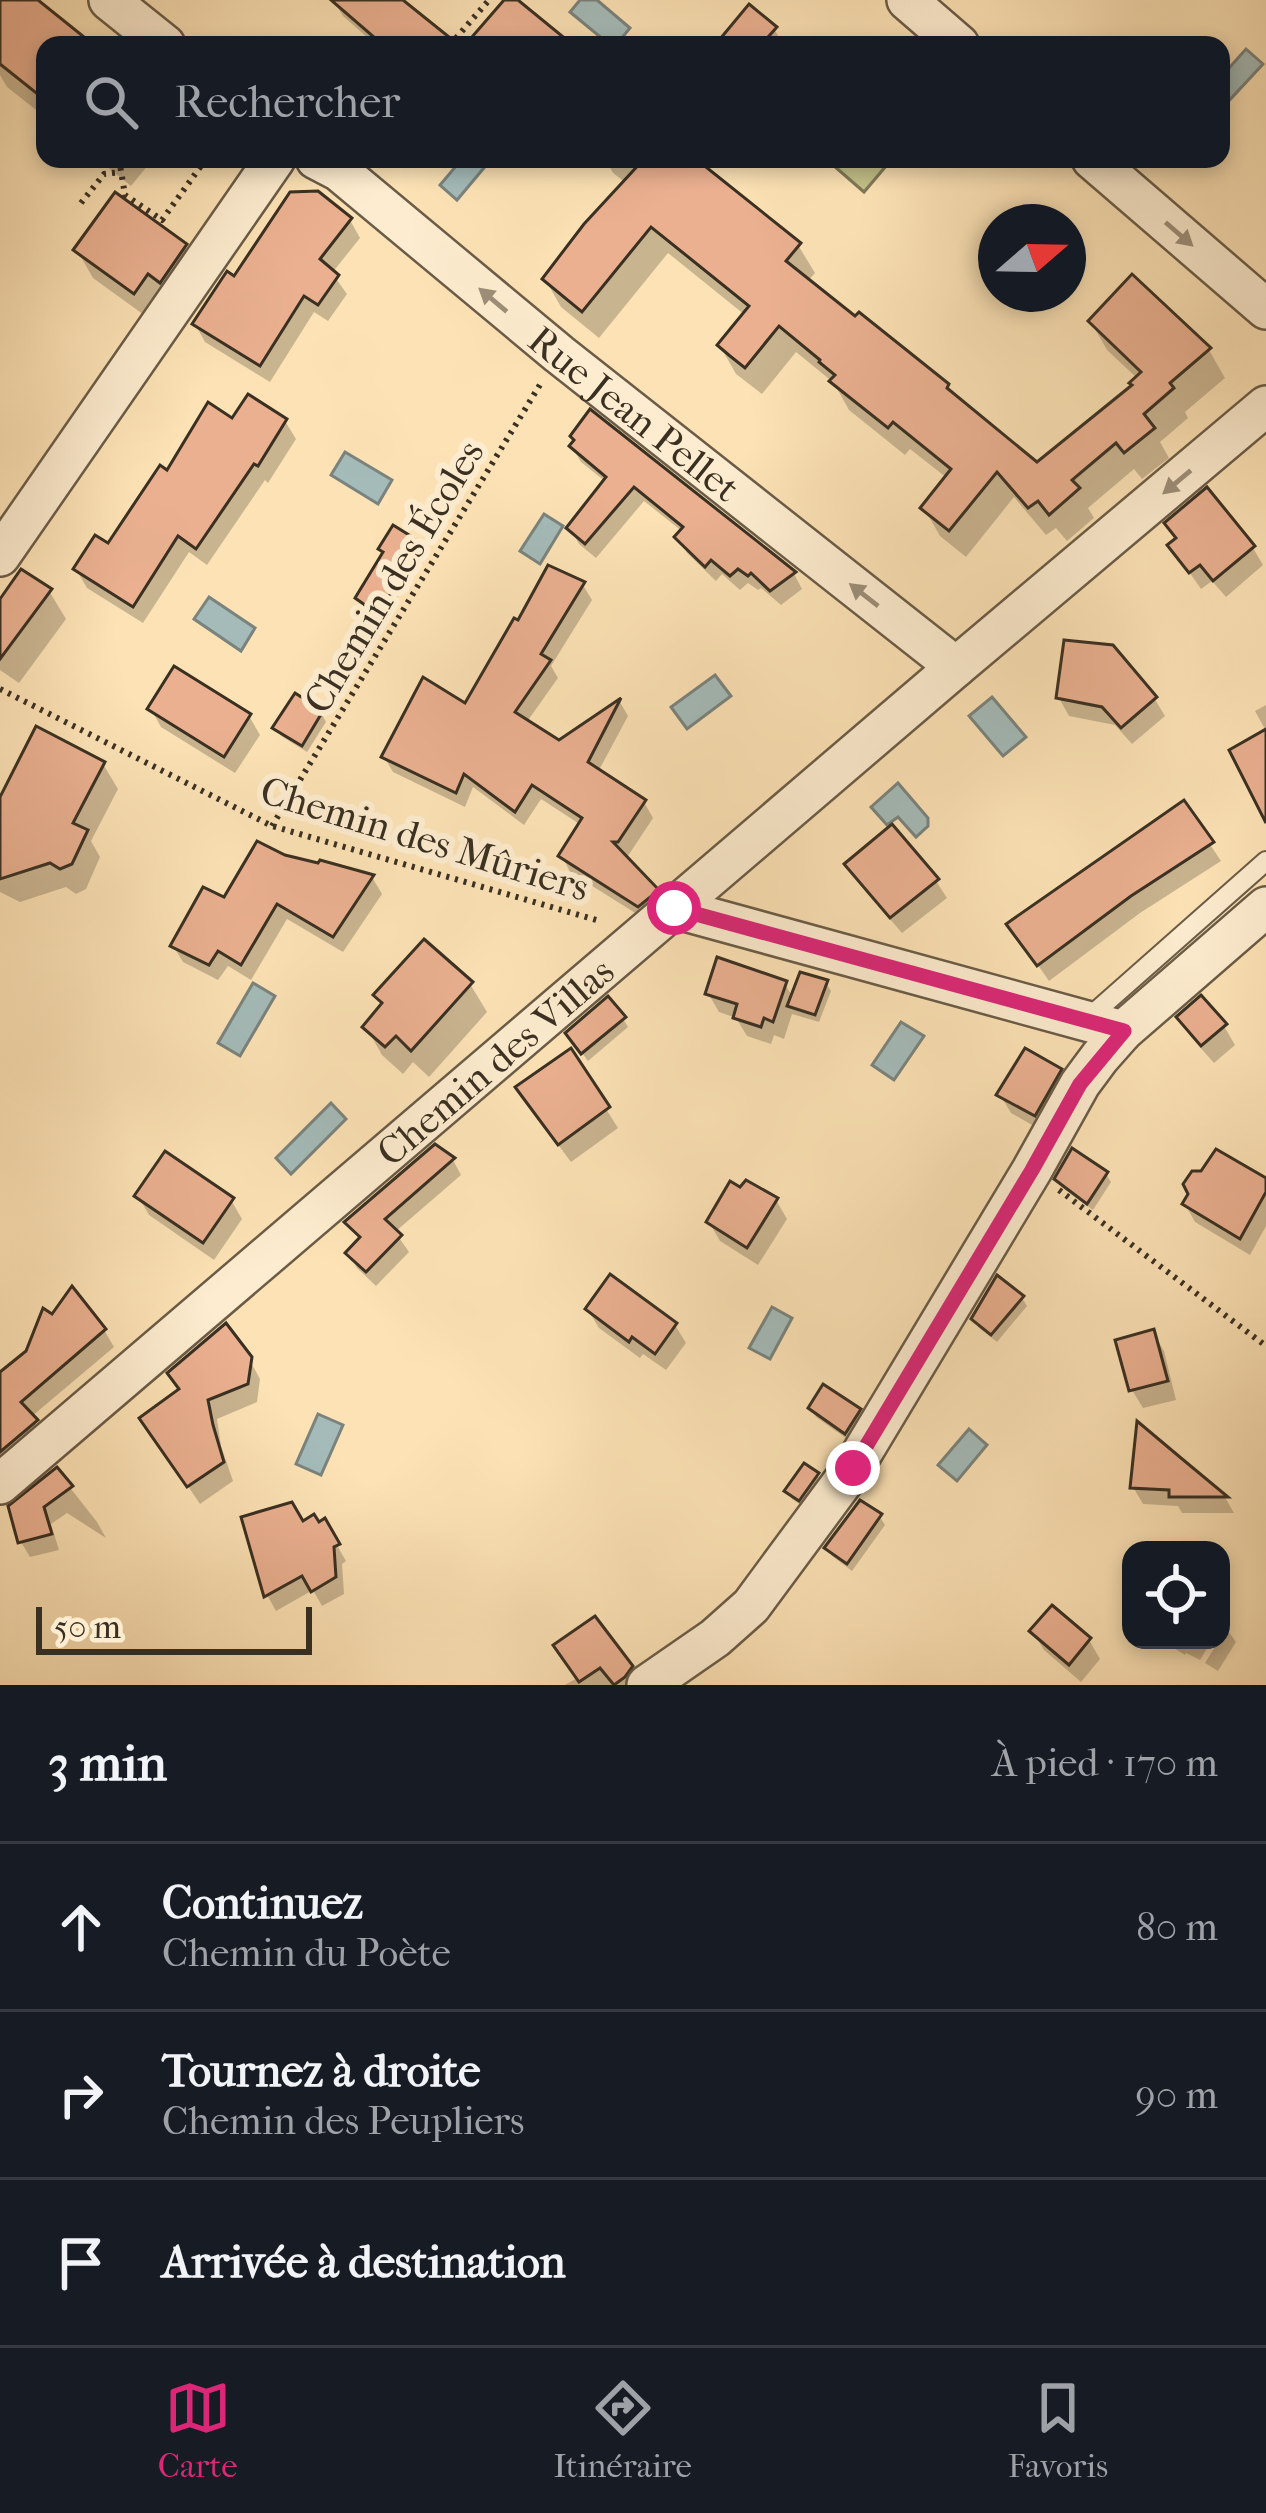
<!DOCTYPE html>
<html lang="fr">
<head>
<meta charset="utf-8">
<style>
  :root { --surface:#171b24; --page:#242831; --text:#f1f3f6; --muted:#9ea1a6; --line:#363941; --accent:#db2777 }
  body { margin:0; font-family:"IM FELL French Canon",serif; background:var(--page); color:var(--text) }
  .controls { position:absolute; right:36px; bottom:36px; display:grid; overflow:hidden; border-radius:24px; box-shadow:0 6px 18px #0003 }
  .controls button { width:108px; height:108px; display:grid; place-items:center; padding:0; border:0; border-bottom:3px solid var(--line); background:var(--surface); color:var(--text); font:60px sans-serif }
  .compass { position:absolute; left:978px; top:204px; width:108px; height:108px; border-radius:50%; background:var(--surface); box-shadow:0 6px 18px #0003; rotate:70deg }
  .scale { position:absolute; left:36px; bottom:30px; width:276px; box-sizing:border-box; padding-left:12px; border:6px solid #3a3022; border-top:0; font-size:33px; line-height:42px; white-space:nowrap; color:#3a3022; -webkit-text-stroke:9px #fdeccf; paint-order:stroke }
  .stop { position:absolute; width:36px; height:36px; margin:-27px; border:9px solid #db2777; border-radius:50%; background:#fff }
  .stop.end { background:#db2777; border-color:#fff; box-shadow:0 3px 12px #0008 }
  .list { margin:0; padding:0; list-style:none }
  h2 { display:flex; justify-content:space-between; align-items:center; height:156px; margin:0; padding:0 48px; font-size:51px }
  h2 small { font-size:39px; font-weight:400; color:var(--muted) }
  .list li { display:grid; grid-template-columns:78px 1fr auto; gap:36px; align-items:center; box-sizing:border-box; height:168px; padding:0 48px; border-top:3px solid var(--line) }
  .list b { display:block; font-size:45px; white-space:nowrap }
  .list p { margin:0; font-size:39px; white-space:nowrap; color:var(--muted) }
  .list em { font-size:39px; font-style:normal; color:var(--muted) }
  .icon { flex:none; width:66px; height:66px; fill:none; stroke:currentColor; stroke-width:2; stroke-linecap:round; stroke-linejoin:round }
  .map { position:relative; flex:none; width:1266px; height:1685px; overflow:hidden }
  .search { position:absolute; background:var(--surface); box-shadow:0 6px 18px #0003; left:36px; right:36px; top:36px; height:132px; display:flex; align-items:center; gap:30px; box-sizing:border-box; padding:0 42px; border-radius:24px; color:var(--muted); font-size:45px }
  .sheet { height:660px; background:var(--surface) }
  nav { display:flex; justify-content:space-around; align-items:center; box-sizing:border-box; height:168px; border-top:3px solid var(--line); background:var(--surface); font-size:33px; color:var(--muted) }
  nav a { display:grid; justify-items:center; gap:6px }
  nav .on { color:var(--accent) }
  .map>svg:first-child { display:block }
</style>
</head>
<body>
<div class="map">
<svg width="1266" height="1685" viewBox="0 0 1266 1685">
  <rect width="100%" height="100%" fill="#fce2b5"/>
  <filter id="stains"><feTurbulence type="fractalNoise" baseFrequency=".00167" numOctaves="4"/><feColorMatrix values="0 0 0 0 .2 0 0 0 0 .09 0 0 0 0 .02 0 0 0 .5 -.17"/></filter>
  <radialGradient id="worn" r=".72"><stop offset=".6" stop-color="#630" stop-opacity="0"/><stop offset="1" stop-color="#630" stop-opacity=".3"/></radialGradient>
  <!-- green -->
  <polygon fill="#c4c28a" stroke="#7f7956" stroke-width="3" points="826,159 892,159 864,192"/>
  <!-- water -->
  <g fill="#a4bbb9" stroke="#7a837d" stroke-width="3">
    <polygon points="580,0 597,0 630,28 616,45 610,45 570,12"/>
    <polygon points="1246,49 1263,64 1224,106 1221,103 1221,77"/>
    <polygon points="462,159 484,159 488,163 457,200 440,185"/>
    <polygon points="345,452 392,480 378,504 331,475"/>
    <polygon points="544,514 563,526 540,564 520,551"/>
    <polygon points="209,597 255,628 241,651 194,619"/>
    <polygon points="715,675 731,696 687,729 671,707"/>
    <polygon points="992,697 1026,737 1003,756 969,716"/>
    <polygon points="898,783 928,818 928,826 916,837 898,817 887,825 871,807"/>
    <polygon points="253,983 275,996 240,1056 218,1043"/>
    <polygon points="901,1022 924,1036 894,1080 872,1065"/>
    <polygon points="331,1103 346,1119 291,1174 276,1158"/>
    <polygon points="772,1307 792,1318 770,1359 749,1348"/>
    <polygon points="318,1414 343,1425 321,1475 296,1464"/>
    <polygon points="969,1429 987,1445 957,1481 938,1465"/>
  </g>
  <!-- shadow -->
  <g fill="#0003">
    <polygon points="6,0 33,0 89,45 45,45 45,117 7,87 0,75 0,7"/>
    <polygon points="333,0 398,0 448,45 376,45 343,16"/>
    <polygon points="774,29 784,45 720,45"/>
    <polygon points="97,159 153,159 131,186"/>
    <polygon points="605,159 692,159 798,245 815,273 807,282 947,386 953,397 1037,466 1134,387 1138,379 1107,350 1091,322 1132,278 1209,350 1225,378 1185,412 1188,418 1160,442 1169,458 1142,479 1134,469 1088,508 1094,518 1067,541 1056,528 1046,535 1014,497 966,557 940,536 924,508 947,478 910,449 905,455 849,410 834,383 796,352 762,394 736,374 720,346 745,315 668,253 599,338 561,307 545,279 626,183 613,173"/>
    <polygon points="350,220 360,238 332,273 347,294 328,321 314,312 270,382 205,342 195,324 235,280"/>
    <polygon points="182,242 201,274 151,320 93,278 77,250"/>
    <polygon points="591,413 794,574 802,589 781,605 761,588 758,590 748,583 740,590 722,574 716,581 687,553 678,537 683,532 644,501 596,558 579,544 570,528 606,482 581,462 572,447"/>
    <polygon points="285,421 296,439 268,483 265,480 207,565 189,552 143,623 87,588 76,569 109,547 167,474 233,423"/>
    <polygon points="1168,524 1253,548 1263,565 1226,597 1212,581 1201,589 1171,546 1177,541"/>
    <polygon points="419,545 424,553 384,620 364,607 359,598"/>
    <polygon points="583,585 592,600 551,666 558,678 526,723 559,744 620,702 628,716 598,772 644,802 653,818 626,859 656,891 665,907 648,921 570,872 562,856 581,825 541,799 524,825 473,787 465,807 393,772 384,757 466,707"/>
    <polygon points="49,591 66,619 19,683 0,670 0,605"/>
    <polygon points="1059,698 1154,698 1165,716 1132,744 1115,725 1069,716"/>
    <polygon points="1266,705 1266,731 1255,711"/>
    <polygon points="151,709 249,716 260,735 235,773 161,727"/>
    <polygon points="321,713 326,722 307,752 281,736 276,728"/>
    <polygon points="103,764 118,789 91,841 100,857 86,889 76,894 66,887 20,902 0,892 0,804"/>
    <polygon points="1184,805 1221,861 1140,913 1049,981 1010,925"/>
    <polygon points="284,858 372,877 382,894 343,952 287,919 251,980 228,966 218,980 183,962 173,946 225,901"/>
    <polygon points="848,864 936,881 947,898 902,933 858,882"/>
    <polygon points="826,983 831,991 819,1022 792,1014 784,1039 774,1035 771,1044 747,1036 736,1018 719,1012 708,993 785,984 793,998"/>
    <polygon points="470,984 487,1012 429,1077 413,1062 403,1074 382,1055 366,1027 383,1007 377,996"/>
    <polygon points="1179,1018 1224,1026 1235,1045 1214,1063 1190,1036"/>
    <polygon points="623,1019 628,1027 588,1061 574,1042"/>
    <polygon points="570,1052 618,1128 571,1162 530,1107"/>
    <polygon points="1059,1071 1070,1090 1046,1133 1011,1113 1000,1095"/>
    <polygon points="435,1148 453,1160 461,1175 395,1232 409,1252 376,1286 357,1268 349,1253 360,1241 348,1222"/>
    <polygon points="1106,1174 1111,1182 1093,1210 1063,1188 1058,1179"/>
    <polygon points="1266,1181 1266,1226 1250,1255 1195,1222 1185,1204"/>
    <polygon points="138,1196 231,1200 242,1219 214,1260 149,1215"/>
    <polygon points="776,1200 787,1219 758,1265 720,1241 709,1222"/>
    <polygon points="1022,1298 1027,1306 997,1342 979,1328 974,1319"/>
    <polygon points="588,1310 675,1325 686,1343 666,1370 643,1354 640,1358 599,1328"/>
    <polygon points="104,1330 114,1347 31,1417 45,1439 0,1471 0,1375"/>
    <polygon points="1153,1333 1164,1351 1176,1400 1143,1408 1132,1390"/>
    <polygon points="249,1359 260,1379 257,1402 217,1419 221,1446 233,1481 200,1504 154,1436"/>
    <polygon points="811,1408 858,1411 863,1419 850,1441 816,1417"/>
    <polygon points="1139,1427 1226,1499 1234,1513 1182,1513 1178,1506 1143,1504 1133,1487"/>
    <polygon points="57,1471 97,1522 106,1538 67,1513 51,1524 59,1550 30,1557 21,1542"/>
    <polygon points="817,1475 822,1484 804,1507 792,1499 787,1491"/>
    <polygon points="880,1517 885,1525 852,1571 832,1556 827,1548"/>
    <polygon points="245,1519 318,1526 324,1523 346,1561 342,1564 344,1594 322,1606 313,1590 276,1611 267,1595"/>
    <polygon points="1221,1621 1236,1642 1218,1671 1205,1663 1226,1629 1221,1629"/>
    <polygon points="1033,1632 1089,1640 1100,1659 1081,1682 1044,1650"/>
    <polygon points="1161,1640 1212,1640 1200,1660 1186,1653 1185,1655"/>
    <polygon points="567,1663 630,1668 640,1685 565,1685 577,1678"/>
  </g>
  <!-- building -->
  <g fill="#eab090" stroke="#3a3022" stroke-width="3">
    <polygon points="0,0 38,0 94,45 45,45 45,100 0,64"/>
    <polygon points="331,0 403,0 459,45 383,45"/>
    <polygon points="504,0 518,0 573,45 465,45"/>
    <polygon points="749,4 777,27 761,45 715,45"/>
    <polygon points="644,159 696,159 801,243 786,261 855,316 859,312 949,384 947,388 1037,462 1132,385 1129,383 1141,372 1088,321 1132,274 1211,348 1170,383 1174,388 1144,414 1155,428 1124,453 1116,443 1072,480 1080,488 1049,515 1038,501 1028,508 997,472 949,531 920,508 951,469 893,422 888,428 829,381 835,375 819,362 820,360 779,326 745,368 730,356 717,345 749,306 651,227 582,312 542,279 584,224"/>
    <polygon points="318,191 352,218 320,259 339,275 318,305 304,296 260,366 192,324 227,271 234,276 290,192"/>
    <polygon points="115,192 187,244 160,283 148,274 134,294 73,250"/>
    <polygon points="248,394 287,419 258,466 254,464 196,549 178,536 133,607 73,569 95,535 108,543 160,465 167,470 208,402 232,418"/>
    <polygon points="590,409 767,549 796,572 770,591 751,573 748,576 738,569 730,576 711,560 705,567 674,537 683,527 634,487 585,544 566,528 606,477 569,446 574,440 570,436"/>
    <polygon points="1207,487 1255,546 1213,581 1200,565 1189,573 1167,545 1176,538 1164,523"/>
    <polygon points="393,525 422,543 378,614 355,598 383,552 378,549"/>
    <polygon points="548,565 585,582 541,654 551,660 515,712 559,740 621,698 588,762 646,800 618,842 613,842 659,890 638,907 558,856 582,818 532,785 515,812 464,774 456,793 381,757 423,677 465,703 514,618 518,620"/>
    <polygon points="21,569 52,589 0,659 0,599"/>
    <polygon points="1064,640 1113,645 1157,697 1121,728 1102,707 1056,698"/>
    <polygon points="174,666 251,714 224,757 147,709"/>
    <polygon points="295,693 323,711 302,746 272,728"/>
    <polygon points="36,726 105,762 73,823 88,830 72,864 60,869 50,863 0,879 0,797"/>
    <polygon points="1266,729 1266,823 1229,750"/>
    <polygon points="1184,800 1214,842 1131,896 1037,966 1006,924"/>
    <polygon points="892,824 939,879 890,918 844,864"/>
    <polygon points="257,841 285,855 318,863 320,860 374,875 333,937 277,904 241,965 218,951 209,965 170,946 203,887 224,897"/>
    <polygon points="424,939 473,982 411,1051 396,1036 385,1047 362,1027 382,1003 373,995"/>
    <polygon points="717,957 787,981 773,1022 764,1018 761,1027 733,1018 737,1004 705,994"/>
    <polygon points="800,972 828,980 815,1015 787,1006"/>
    <polygon points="1201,995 1227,1024 1201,1046 1176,1017"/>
    <polygon points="608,996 626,1017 581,1054 565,1033"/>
    <polygon points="571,1048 610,1107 558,1145 515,1087"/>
    <polygon points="1025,1048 1062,1069 1035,1116 996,1095"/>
    <polygon points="435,1144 455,1158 385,1219 402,1235 366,1272 345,1253 360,1237 344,1222"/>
    <polygon points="1072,1148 1108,1172 1087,1204 1054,1179"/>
    <polygon points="1216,1149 1266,1178 1266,1192 1240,1239 1182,1204 1188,1194 1183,1184 1192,1171 1201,1171"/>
    <polygon points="165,1151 234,1198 203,1243 134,1196"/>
    <polygon points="746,1180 778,1198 747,1248 706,1222 730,1181 740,1187"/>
    <polygon points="610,1274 677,1323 655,1354 632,1337 629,1342 585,1309"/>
    <polygon points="997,1275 1024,1296 991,1335 971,1319"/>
    <polygon points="72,1286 106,1329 21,1402 38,1420 0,1452 0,1372 26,1351 43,1308 52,1314"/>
    <polygon points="226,1323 252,1357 248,1384 208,1400 213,1425 224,1462 187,1487 139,1418 179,1389 167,1373"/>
    <polygon points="1154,1329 1168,1381 1129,1391 1115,1340"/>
    <polygon points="823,1384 861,1409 845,1434 808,1408"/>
    <polygon points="1137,1421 1181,1458 1228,1497 1169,1497 1169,1490 1130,1488"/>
    <polygon points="804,1463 819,1473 799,1501 784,1491"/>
    <polygon points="57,1467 73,1486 44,1507 52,1534 18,1543 8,1506"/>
    <polygon points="860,1500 882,1514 847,1564 824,1548"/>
    <polygon points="292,1502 303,1521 314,1514 319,1522 325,1518 340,1544 334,1547 336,1577 311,1592 302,1576 264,1597 241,1517"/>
    <polygon points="1052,1605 1091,1638 1069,1665 1029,1631"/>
    <polygon points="595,1616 633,1666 625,1677 614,1685 600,1668 579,1682 553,1645"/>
  </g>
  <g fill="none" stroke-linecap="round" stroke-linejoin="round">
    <defs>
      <polyline id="service" points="1085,1021 1266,861"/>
      <g id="minor">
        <polyline points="109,0 165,45"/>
        <polyline points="907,0 959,45"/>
        <path id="s1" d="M316,159L339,171L559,354L956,667"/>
        <polyline points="1092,159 1266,309"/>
        <polyline points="0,556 275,159"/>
        <polyline points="674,908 1123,1031"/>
        <path id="s2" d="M0,1484L956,667L1266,406"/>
        <polyline points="647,1685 715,1638 751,1606 853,1468 1032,1170 1080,1084 1100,1057 1123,1031 1266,907"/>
      </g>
    </defs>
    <!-- service casing -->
    <use href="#service" stroke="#6a5c47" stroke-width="22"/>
    <!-- minor casing -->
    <use href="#minor" stroke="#6a5c47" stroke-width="44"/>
    <!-- path -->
    <g stroke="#3a3022" stroke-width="6" stroke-dasharray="3 6" stroke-linecap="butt">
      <polyline points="450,45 489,0"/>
      <polyline points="119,159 125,195 162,220 206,159"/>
      <polyline points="81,203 104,174 121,172"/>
      <polyline points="0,689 272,826 600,921"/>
      <polyline points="272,826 541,383"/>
      <polyline points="1059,1190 1266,1346"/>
    </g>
    <!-- service -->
    <use href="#service" stroke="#fdeccf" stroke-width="18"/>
    <!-- minor -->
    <use href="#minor" stroke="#fdeccf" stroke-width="39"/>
  </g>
  <!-- one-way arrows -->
  <defs><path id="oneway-solid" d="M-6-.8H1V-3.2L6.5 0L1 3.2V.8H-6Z" transform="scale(3)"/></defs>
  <g fill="#9c8e78">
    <use href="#oneway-solid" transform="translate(1179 234) rotate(41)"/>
    <use href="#oneway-solid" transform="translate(493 300) rotate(-140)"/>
    <use href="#oneway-solid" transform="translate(1177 482) rotate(140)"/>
    <use href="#oneway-solid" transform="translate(864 595) rotate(-142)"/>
  </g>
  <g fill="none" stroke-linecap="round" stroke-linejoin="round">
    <!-- route -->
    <polyline stroke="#db2777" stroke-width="15" points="674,908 1124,1031 1080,1084 1032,1170 853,1468"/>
  </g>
  <g text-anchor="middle" stroke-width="12" stroke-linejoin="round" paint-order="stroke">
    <!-- street labels -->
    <g font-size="39" fill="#3a3022" stroke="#fdeccf">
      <text dy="14" stroke="none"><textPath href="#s1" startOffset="408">Rue Jean Pellet</textPath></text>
      <text transform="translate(393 576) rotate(-59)" y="14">Chemin des Écoles</text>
      <text transform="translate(425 838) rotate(17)" y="14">Chemin des Mûriers</text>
      <text dy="14" stroke="none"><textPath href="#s2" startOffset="651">Chemin des Villas</textPath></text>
    </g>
  </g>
  <rect width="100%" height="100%" filter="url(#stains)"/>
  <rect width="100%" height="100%" fill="url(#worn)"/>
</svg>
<div class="controls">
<button><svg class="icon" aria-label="locate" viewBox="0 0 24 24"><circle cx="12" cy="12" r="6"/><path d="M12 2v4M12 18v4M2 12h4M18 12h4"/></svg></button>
</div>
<svg class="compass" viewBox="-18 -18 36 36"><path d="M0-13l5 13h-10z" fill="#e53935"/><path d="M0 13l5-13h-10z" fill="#9ea1a6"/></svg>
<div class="scale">50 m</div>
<div class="stop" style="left:674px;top:908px"></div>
<div class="stop end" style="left:853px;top:1468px"></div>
<div class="search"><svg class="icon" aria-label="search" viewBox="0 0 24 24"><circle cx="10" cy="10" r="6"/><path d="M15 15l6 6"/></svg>Rechercher</div>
</div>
<section class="sheet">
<h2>3 min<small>À pied · 170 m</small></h2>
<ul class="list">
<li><svg class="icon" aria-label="ahead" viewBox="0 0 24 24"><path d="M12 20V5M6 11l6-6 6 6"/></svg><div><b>Continuez</b><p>Chemin du Poète</p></div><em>80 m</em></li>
<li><svg class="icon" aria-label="right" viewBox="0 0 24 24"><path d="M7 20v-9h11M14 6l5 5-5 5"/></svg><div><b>Tournez à droite</b><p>Chemin des Peupliers</p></div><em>90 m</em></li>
<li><svg class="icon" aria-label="arrive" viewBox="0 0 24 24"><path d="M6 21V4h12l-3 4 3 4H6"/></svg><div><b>Arrivée à destination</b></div></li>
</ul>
</section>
<nav>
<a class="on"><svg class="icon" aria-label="map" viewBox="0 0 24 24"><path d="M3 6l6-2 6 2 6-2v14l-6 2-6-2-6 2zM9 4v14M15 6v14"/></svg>Carte</a>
<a><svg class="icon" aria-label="directions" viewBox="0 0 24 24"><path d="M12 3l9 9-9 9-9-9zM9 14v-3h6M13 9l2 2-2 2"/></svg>Itinéraire</a>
<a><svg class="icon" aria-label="saved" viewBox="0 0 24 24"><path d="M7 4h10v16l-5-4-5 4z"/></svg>Favoris</a>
</nav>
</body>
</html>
